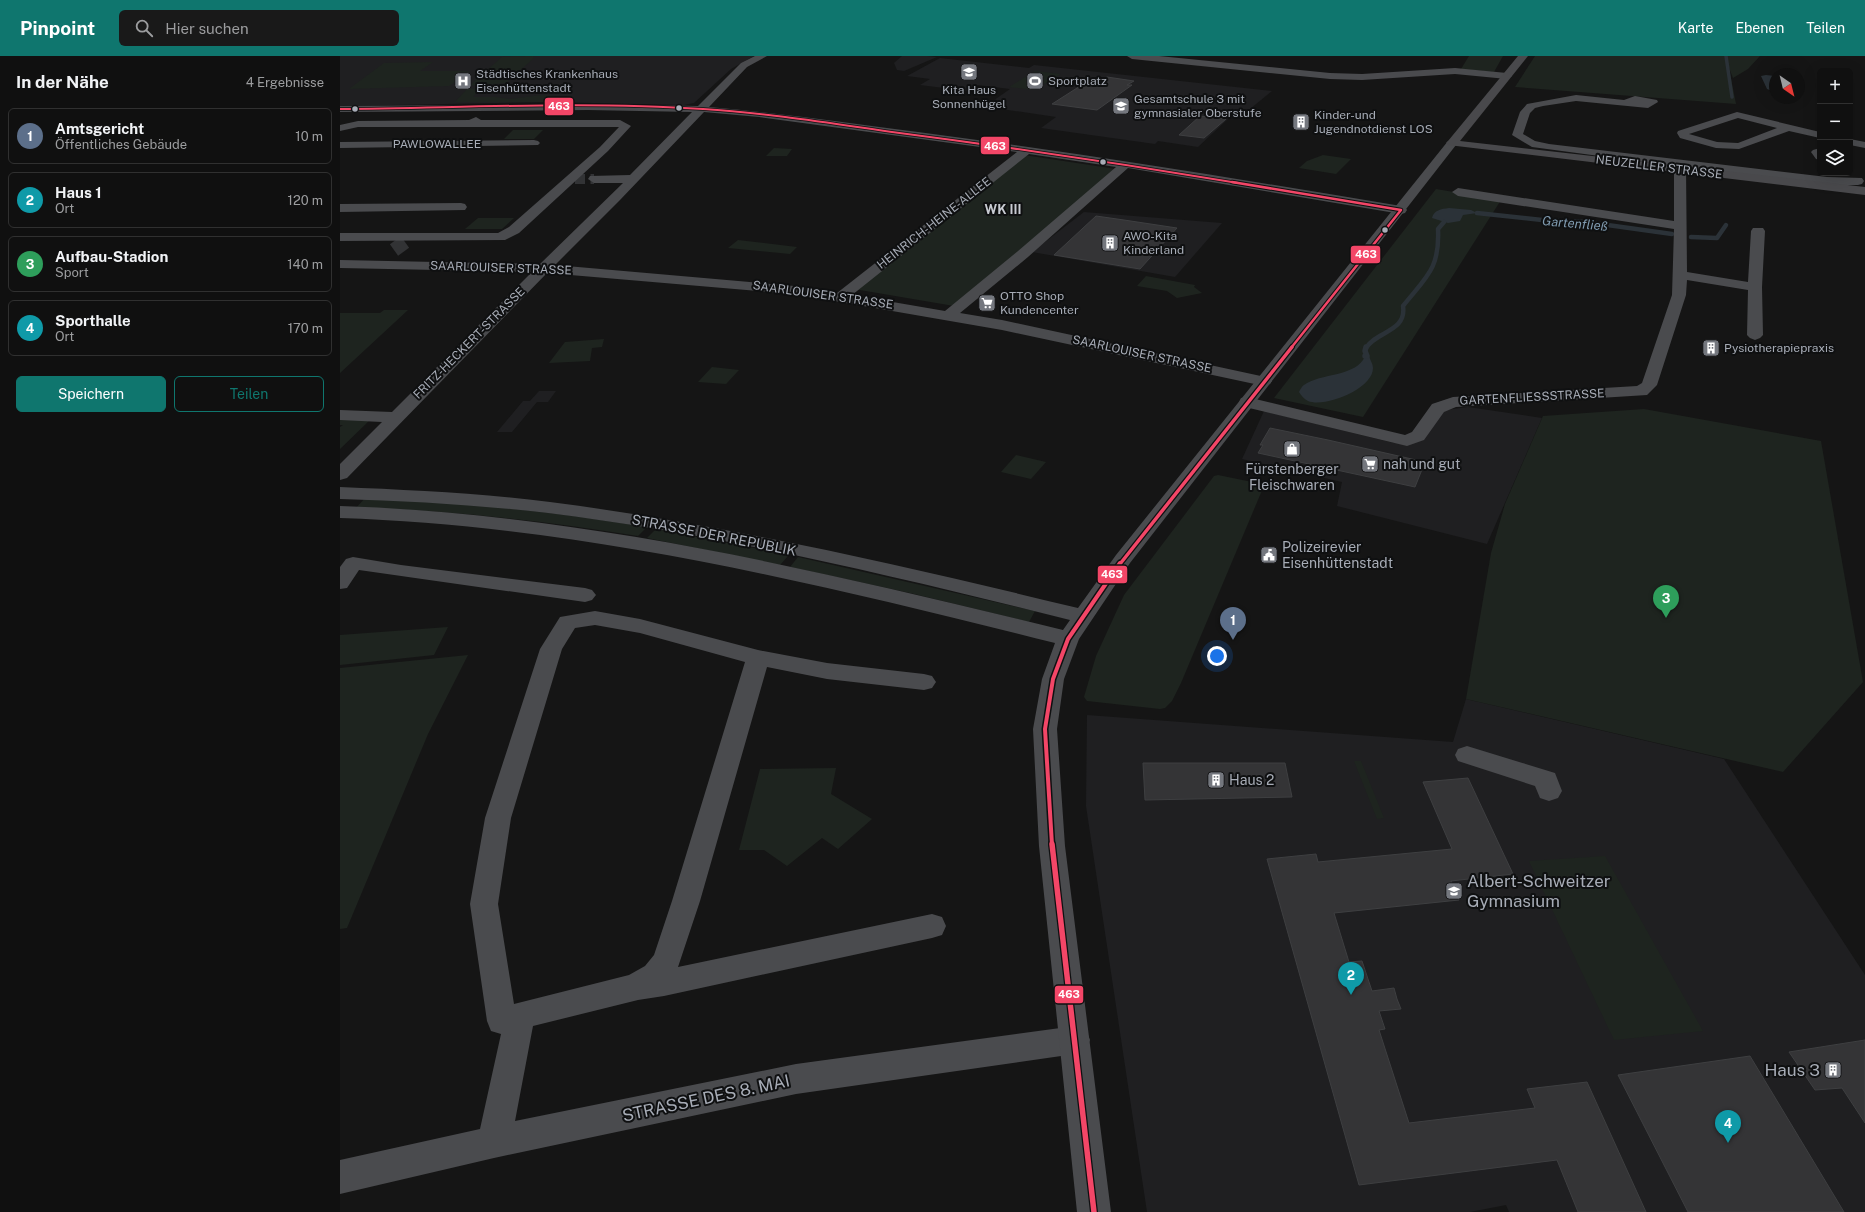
<!DOCTYPE html>
<html lang="de">
<head>
<meta charset="utf-8">
<style>
  :root { --surface:#101010; --page:#191919; --text:#f1f3f6; --muted:#9c9d9f; --line:#303030; --accent:#0f766e }
  body { margin:0; font-family:"Public Sans",sans-serif; background:var(--page); color:var(--text) }
  .controls { position:absolute; right:12px; top:12px; display:grid; overflow:hidden; border-radius:6px; box-shadow:0 4px 16px #0002 }
  .controls button { width:36px; height:36px; display:grid; place-items:center; padding:0; border:0; border-bottom:1px solid var(--line); background:var(--surface); color:var(--text); font:20px sans-serif }
  .compass { position:absolute; left:1429px; top:12px; width:36px; height:36px; border-radius:50%; background:var(--surface); box-shadow:0 4px 16px #0002; rotate:145deg }
  .you { position:absolute; left:877px; top:600px; width:14px; height:14px; margin:-10px; border:3px solid #fff; border-radius:50%; background:#1a73e8; box-shadow:0 0 0 6px #1a73e833 }
  .badge { display:grid; place-items:center; width:26px; height:26px; border-radius:50%; background:var(--accent); color:#fff; font-size:13px; font-weight:700 }
  .pin { position:absolute; translate:-50% -33px; filter:drop-shadow(0 1px 2px #0008) }
  .pin::after { content:''; position:absolute; top:21px; width:14px; height:12px; background:inherit; clip-path:polygon(0 0,100% 0,50% 100%) }
  .list { margin:0; padding:0; list-style:none }
  h2 { display:flex; justify-content:space-between; align-items:center; height:52px; margin:0; padding:0 16px; font-size:17px }
  h2 small { font-size:13px; font-weight:400; color:var(--muted) }
  .list li { display:grid; grid-template-columns:26px 1fr auto; gap:12px; align-items:center; box-sizing:border-box; height:56px; margin:0 8px 8px; padding:0 8px; border:1px solid var(--line); border-radius:6px }
  .list b { display:block; font-size:15px; white-space:nowrap }
  .list p { margin:0; font-size:13px; white-space:nowrap; color:var(--muted) }
  .list em { font-size:13px; font-style:normal; color:var(--muted) }
  .actions { display:flex; gap:8px; padding:12px 16px }
  .actions a { flex:1; padding:9px 0; border:1px solid var(--accent); border-radius:6px; text-align:center; font-size:14px; color:var(--accent) }
  .actions .main { background:var(--accent); color:#fff }
  .icon { flex:none; width:22px; height:22px; fill:none; stroke:currentColor; stroke-width:2; stroke-linecap:round; stroke-linejoin:round }
  .map { position:relative; flex:none; width:1525px; height:1156px; overflow:hidden }
  header { display:flex; align-items:center; gap:24px; box-sizing:border-box; height:56px; padding:0 20px; background:var(--accent); color:#fff }
  header strong { font-size:19px }
  nav { display:flex; gap:22px; margin-inline-start:auto; font-size:14px }
  .search { width:280px; height:36px; background:var(--page); display:flex; align-items:center; gap:10px; box-sizing:border-box; padding:0 14px; border-radius:6px; color:var(--muted); font-size:15px }
  main { display:flex }
  aside { flex:1; background:var(--surface) }
  .map>svg:first-child { display:block }
</style>
</head>
<body>
<header>
<strong>Pinpoint</strong>
<div class="search"><svg class="icon" aria-label="search" viewBox="0 0 24 24"><circle cx="10" cy="10" r="6"/><path d="M15 15l6 6"/></svg>Hier suchen</div>
<nav><a>Karte</a><a>Ebenen</a><a>Teilen</a></nav>
</header>
<main>
<aside>
<h2>In der Nähe<small>4 Ergebnisse</small></h2>
<ul class="list">
<li><span class="badge" style="background:#5c6f8a">1</span><div><b>Amtsgericht</b><p>Öffentliches Gebäude</p></div><em>10 m</em></li>
<li><span class="badge" style="background:#0f9aa8">2</span><div><b>Haus 1</b><p>Ort</p></div><em>120 m</em></li>
<li><span class="badge" style="background:#2e9e5b">3</span><div><b>Aufbau-Stadion</b><p>Sport</p></div><em>140 m</em></li>
<li><span class="badge" style="background:#0f9aa8">4</span><div><b>Sporthalle</b><p>Ort</p></div><em>170 m</em></li>
</ul>
<div class="actions"><a class="main">Speichern</a><a>Teilen</a></div>
</aside>
<div class="map">
<svg width="1525" height="1156" viewBox="0 0 1525 1156">
  <rect width="100%" height="100%" fill="#151515"/>
  <!-- built -->
  <g fill="#1f1f21">
    <polygon points="0,0 414,0 391,13 354,47 344,49 209,46 0,50"/>
    <polygon points="562,0 587,0 597,1 564,15 557,14 554,7"/>
    <polygon points="600,2 689,12 694,9 932,35 899,62 889,62 858,91 818,85 815,88 701,72 716,61 648,51 647,49 670,33 638,29 628,35 580,29 590,23 567,20"/>
    <polygon points="744,156 882,167 835,221 692,196"/>
    <polygon points="199,335 216,335 208,346 197,346 172,376 157,376 183,345 190,345"/>
    <polygon points="1128,351 1202,362 1147,488 997,450 1002,426 902,403 924,355 1054,387 1084,383 1105,354"/>
    <polygon points="1126,643 1384,703 1525,919 1525,1156 1169,1156 1166,1149 1130,1156 807,1156 746,750 747,659 1113,686"/>
  </g>
  <!-- green -->
  <g fill="#1e241f">
    <polygon points="193,0 194,2 166,27 129,30 162,1"/>
    <polygon points="1129,0 1163,0 1154,16 1121,13"/>
    <polygon points="1195,0 1420,0 1408,13 1393,22 1389,12 1396,48 1175,31"/>
    <polygon points="93,6 80,15 126,15 130,16 109,30 9,33 44,7"/>
    <polygon points="695,15 721,18 695,34 669,31"/>
    <polygon points="141,32 133,41 155,41 170,43 202,39 217,40 210,46 115,46 127,33"/>
    <polygon points="173,74 203,74 194,83 164,83"/>
    <polygon points="434,92 452,93 447,100 426,100"/>
    <polygon points="684,99 776,113 614,250 514,233"/>
    <polygon points="983,99 1011,103 996,118 959,112 967,105"/>
    <polygon points="1096,133 1161,144 1023,361 934,342"/>
    <polygon points="138,162 174,162 162,173 125,173"/>
    <polygon points="398,184 457,191 450,198 388,192"/>
    <polygon points="806,220 855,229 854,231 862,237 837,242 827,235 797,230"/>
    <polygon points="44,254 68,254 0,317 0,257 40,257"/>
    <polygon points="264,283 262,291 252,292 250,305 209,307 225,286"/>
    <polygon points="372,311 399,314 386,328 358,326"/>
    <polygon points="1304,353 1481,385 1523,626 1443,716 1126,643 1151,497 1165,448 1203,360"/>
    <polygon points="0,364 30,364 0,393 0,371 3,369 0,369"/>
    <polygon points="676,399 706,406 691,423 661,416"/>
    <polygon points="878,419 917,427 923,432 841,627 832,645 825,652 820,653 747,645 744,641 756,600 784,539 874,420"/>
    <path d="M25,442L149,450L235,460L307,471L298,480C204,465 111,454 16,452Z"/>
    <polygon points="316,473 449,499 440,509 307,482"/>
    <polygon points="458,501 695,555 689,566 570,537 450,511"/>
    <polygon points="108,571 94,599 0,609 0,579"/>
    <polygon points="128,599 88,678 7,872 0,873 0,612"/>
    <polygon points="1014,705 1021,705 1044,762 1037,763"/>
    <polygon points="496,712 491,738 532,763 498,793 482,782 447,810 424,794 399,794 420,713"/>
    <polygon points="1265,800 1363,975 1274,984 1189,805"/>
  </g>
  <!-- water -->
  <g fill="#2b3238">
    <polygon points="1426,19 1435,20 1435,36 1427,33 1421,20"/>
    <path d="M1109,152L1131,154L1137,157L1123,159L1120,165L1108,167L1092,162C1094,154 1101,153 1109,152Z"/>
    <path d="M1025,300H1029C1030,304 1033,308 1033,312C1033,333 985,352 968,345C964,343 961,339 959,336C960,334 962,330 964,329C980,317 1017,321 1025,300Z"/>
  </g>
  <g fill="none" stroke-linecap="round" stroke-linejoin="round">
    <!-- stream-far2 -->
    <polyline stroke="#2b3238" stroke-width="3.5" points="1386,0 1392,41"/>
    <!-- stream-far1 -->
    <g stroke="#2b3238" stroke-width="4.5">
      <polyline points="1137,157 1202,164 1246,166 1332,178"/>
      <polyline points="1351,181 1377,182 1386,169"/>
      <path d="M1026,292C1036,275 1067,276 1063,250C1086,221 1100,213 1098,173L1104,166"/>
    </g>
    <!-- stream -->
    <polyline stroke="#2b3238" stroke-width="5.5" points="1025,300 1027,300 1025,295 1026,291"/>
  </g>
  <!-- building -->
  <g fill="#343436" stroke="#3e3f41">
    <polygon points="767,21 794,25 787,29 792,29 757,54 712,48 748,25 760,26"/>
    <polygon points="860,60 886,63 864,82 839,79"/>
    <polygon points="756,160 784,164 837,172 800,213 714,199"/>
    <polygon points="930,372 988,384 1085,406 1075,431 918,397 923,389 920,389"/>
    <polygon points="803,707 945,707 952,741 805,744"/>
    <polygon points="1128,722 1173,818 1111,825 1119,844 994,857 1009,906 1022,905 1032,935 1054,932 1057,943 1061,953 1039,955 1045,973 1039,974 1069,1067 1195,1052 1187,1033 1247,1026 1306,1156 1238,1156 1217,1104 1019,1129 927,803 976,798 978,806 1112,793 1083,726"/>
    <polygon points="1525,984 1525,1067 1502,1032 1475,1034 1449,996"/>
    <polygon points="1410,1000 1504,1156 1348,1156 1278,1019"/>
  </g>
  <g fill="none" stroke-linecap="round" stroke-linejoin="round">
    <!-- minor-tunnel-far1 -->
    <polyline stroke="#323335" stroke-width="10" stroke-dasharray="10 5.5" stroke-linecap="butt" points="235,123 254,123"/>
    <!-- minor-tunnel -->
    <polyline stroke="#323335" stroke-width="14" stroke-dasharray="14 7" stroke-linecap="butt" points="54,194 65,186"/>
    <!-- minor -->
    <g fill="#4a4b4e" fill-rule="evenodd">
      <path d="M415,0H427L407,11L369,51C439,57 509,67 578,76C740,97 900,123 1061,150L1065,151L1067,154L1065,157L1061,158L788,112L688,201L620,257L662,264L930,322L932,325L930,328L924,330L662,274L454,238L207,217L7,422L0,424V408L42,366L0,364V354L52,356L192,216L0,212V204L200,208L283,127H254L248,123L250,120L290,119L352,56L248,54L0,56V50L248,48L358,50L401,7ZM364,56L419,61L677,96L497,237L454,230L215,209L280,144ZM689,98L776,111L678,195L605,255L512,239Z"/>
      <polygon points="787,0 819,0 990,17 1022,18 1115,12 1167,17 1172,20 1167,23 1115,18 1022,24 990,23 792,3"/>
      <polygon points="1236,39 1284,44 1295,40 1317,44 1318,46 1308,52 1236,45 1203,50 1195,52 1190,57 1183,78 1195,85 1209,88 1487,121 1522,122 1524,125 1522,128 1518,129 1487,129 1346,111 1347,216 1408,226 1411,175 1413,172 1423,172 1425,175 1422,231 1423,279 1420,282 1415,284 1410,282 1407,279 1408,234 1347,224 1346,239 1317,329 1307,339 1116,351 1104,356 1084,384 1067,390 901,350 899,346 901,342 907,341 1065,379 1072,376 1092,348 1113,341 1297,330 1302,327 1332,239 1334,173 1118,140 1112,136 1118,132 1334,165 1334,110 1192,91 1172,79 1180,56 1187,48"/>
      <path d="M1397,56L1480,76V82L1449,75L1399,93L1376,92L1340,82L1337,77L1338,75ZM1398,62L1437,72L1398,87L1377,86L1349,78Z"/>
      <polygon points="136,61 141,64 280,64 291,70 268,95 179,177 165,184 0,185 0,177 158,177 169,171 260,91 279,71 18,71 0,75 0,69 18,65 129,64"/>
      <polygon points="1510,83 1525,86 1525,92 1510,89"/>
      <polygon points="194,84 198,85 200,87 198,89 0,92 0,86"/>
      <polygon points="1480,92 1480,104 1476,103 1471,96 1473,94"/>
      <polygon points="121,147 125,148 127,151 125,154 0,156 0,148"/>
      <polygon points="13,501 61,509 245,532 252,534 256,539 252,544 245,546 19,514 7,532 0,533 0,511 6,503"/>
      <path d="M255,555L300,563L418,594L487,607L584,618L592,620L596,626L592,632L584,634L487,623L427,611L360,845L338,911L592,858L602,861L606,870L602,879L592,882L324,940L298,944L193,970L175,1065L456,1008L735,970L746,974L750,984L746,994L735,998L456,1038L154,1102L0,1138V1104L140,1073L161,978L151,975L147,965L130,848L145,762L200,593L220,561ZM255,569L300,577L405,606L332,845L314,899L305,910L289,919L174,948L158,848L171,762L222,593L235,572Z"/>
      <polygon points="1127,690 1215,717 1222,735 1218,742 1209,745 1200,742 1195,730 1118,705 1115,699 1118,693"/>
    </g>
    <!-- tertiary -->
    <path fill="#4a4b4e" fill-rule="evenodd" d="M1112,84L1118,87L1116,89L790,507L739,583L724,623L717,673L725,790L771,1156H737L699,790L693,673L702,623L715,587C480,528 243,470 0,462V450C245,458 485,516 723,574L730,564C558,521 384,479 208,457C139,449 70,445 0,443V431C70,434 140,437 210,446C388,469 564,510 738,552L776,499L1108,85Z"/>
    <!-- secondary -->
    <polygon fill="#49494c" fill-rule="evenodd" points="1178,0 1188,0 1120,85 1525,131 1525,139 1108,89 1106,87 1108,85"/>
    <defs>
      <path id="bus-1-far4" d="M0,53C121,52 242,45 363,53C427,57 489,67 552,76C668,91 783,108 898,127"/>
      <polyline id="bus-1-far3" points="892,126 1061,154 951,292"/>
      <polyline id="bus-1-far2" points="780,508 952,291"/>
      <polyline id="bus-1-far1" points="712,789 705,673 713,623 728,583 780,507"/>
      <polyline id="bus-1" points="712,788 754,1156"/>
    </defs>
    <!-- bus-1-far4 casing -->
    <use href="#bus-1-far4" stroke="#0f1011" stroke-width="3.5"/>
    <!-- bus-1-far3 casing -->
    <use href="#bus-1-far3" stroke="#0f1011" stroke-width="4.5"/>
    <!-- bus-1-far2 casing -->
    <use href="#bus-1-far2" stroke="#0f1011" stroke-width="6"/>
    <!-- bus-1-far1 casing -->
    <use href="#bus-1-far1" stroke="#0f1011" stroke-width="7"/>
    <!-- bus-1 casing -->
    <use href="#bus-1" stroke="#0f1011" stroke-width="8"/>
    <!-- bus-1-far4 -->
    <use href="#bus-1-far4" stroke="#f34667" stroke-width="2"/>
    <!-- bus-1-far3 -->
    <use href="#bus-1-far3" stroke="#f34667" stroke-width="2.5"/>
    <!-- bus-1-far2 -->
    <use href="#bus-1-far2" stroke="#f34667" stroke-width="3.5"/>
    <!-- bus-1-far1 -->
    <use href="#bus-1-far1" stroke="#f34667" stroke-width="4"/>
    <!-- bus-1 -->
    <use href="#bus-1" stroke="#f34667" stroke-width="5.5"/>
  </g>
  <!-- icons -->
  <defs>
    <symbol id="school-square" viewBox="-11 -11 22 22"><rect x="-9" y="-9" width="18" height="18" rx="4" fill="#74777e" stroke="#0f1011"/><path d="M0-5L7-2L0 1L-7-2ZM-4 1L0 2.5L4 1V4Q0 6-4 4Z" fill="#fff"/></symbol>
    <symbol id="hospital-square" viewBox="-11 -11 22 22"><rect x="-9" y="-9" width="18" height="18" rx="4" fill="#74777e" stroke="#0f1011"/><path d="M-5-5h3v3.5h4V-5h3V5h-3V1.5h-4V5h-3Z" fill="#fff"/></symbol>
    <symbol id="stadium-square" viewBox="-11 -11 22 22"><rect x="-9" y="-9" width="18" height="18" rx="4" fill="#74777e" stroke="#0f1011"/><path d="M0-5a6.5 5 0 1 0 0 10a6.5 5 0 1 0 0-10ZM-3.5-1.8h7v3.6h-7Z" fill="#fff"/></symbol>
    <symbol id="building-square" viewBox="-11 -11 22 22"><rect x="-9" y="-9" width="18" height="18" rx="4" fill="#74777e" stroke="#0f1011"/><path d="M-4-6H4V6H1V3H-1V6H-4ZM-2.5-4.3h1.7v1.8h-1.7ZM.8-4.3h1.7v1.8H.8ZM-2.5-1h1.7V.8h-1.7ZM.8-1h1.7V.8H.8Z" fill="#fff"/></symbol>
    <symbol id="supermarket-square" viewBox="-11 -11 22 22"><rect x="-9" y="-9" width="18" height="18" rx="4" fill="#74777e" stroke="#0f1011"/><path d="M-6-5.5h2.5l.6 2H6L4.5 2H-2.5L-4.4-4H-6ZM-1.5 3.2a1.3 1.3 0 1 0 .1 0ZM3 3.2a1.3 1.3 0 1 0 .1 0Z" fill="#fff"/></symbol>
    <symbol id="shop-square" viewBox="-11 -11 22 22"><rect x="-9" y="-9" width="18" height="18" rx="4" fill="#74777e" stroke="#0f1011"/><path d="M-5-2.5h2.3a2.7 3.5 0 0 1 5.4 0H5L5.5 6h-11ZM-1.5-2.5h3a1.5 2.3 0 0 0-3 0Z" fill="#fff"/></symbol>
    <symbol id="civic-square" viewBox="-11 -11 22 22"><rect x="-9" y="-9" width="18" height="18" rx="4" fill="#74777e" stroke="#0f1011"/><path d="M-.6-6.5H3V-4.5H.6V-3L4-1V1h2V6H-6V1h2V-1L-.6-3ZM-1.2 2.5V6h2.4V2.5Z" fill="#fff"/></symbol>
  </defs>
  <g fill-rule="evenodd">
    <use href="#school-square" x="619" y="6" width="20" height="20"/>
    <use href="#hospital-square" x="113" y="15" width="20" height="20"/>
    <use href="#stadium-square" x="685" y="15" width="20" height="20"/>
    <use href="#school-square" x="771" y="40" width="20" height="20"/>
    <use href="#building-square" x="951" y="56" width="20" height="20"/>
    <use href="#building-square" x="760" y="177" width="20" height="20"/>
    <use href="#supermarket-square" x="637" y="237" width="20" height="20"/>
    <use href="#building-square" x="1361" y="282" width="20" height="20"/>
    <use href="#shop-square" x="942" y="383" width="20" height="20"/>
    <use href="#supermarket-square" x="1020" y="398" width="20" height="20"/>
    <use href="#civic-square" x="919" y="489" width="20" height="20"/>
    <use href="#building-square" x="866" y="714" width="20" height="20"/>
    <use href="#school-square" x="1104" y="825" width="20" height="20"/>
    <use href="#building-square" x="1483" y="1004" width="20" height="20"/>
  </g>
  <!-- markers -->
  <g fill="#a7acb6" stroke="#0f1011" stroke-width="1.5">
    <circle cx="339" cy="52" r="3.5"/>
    <circle cx="15" cy="53" r="3.5"/>
    <circle cx="763" cy="106" r="3.5"/>
    <circle cx="1045" cy="174" r="3.5"/>
  </g>
  <g text-anchor="middle" stroke-width="4" stroke-linejoin="round" paint-order="stroke">
    <!-- far-poi labels -->
    <g font-size="12" fill="#a7acb6" stroke="#0f1011" text-anchor="start">
      <text x="136" y="22">Städtisches Krankenhaus<tspan x="136" dy="14">Eisenhüttenstadt</tspan></text>
      <text x="708" y="29">Sportplatz</text>
      <text x="629" y="38" text-anchor="middle">Kita Haus<tspan x="629" dy="14">Sonnenhügel</tspan></text>
      <text x="794" y="47">Gesamtschule 3 mit<tspan x="794" dy="14">gymnasialer Oberstufe</tspan></text>
      <text x="974" y="63">Kinder-und<tspan x="974" dy="14">Jugendnotdienst LOS</tspan></text>
      <text x="783" y="184">AWO-Kita<tspan x="783" dy="14">Kinderland</tspan></text>
      <text x="660" y="244">OTTO Shop<tspan x="660" dy="14">Kundencenter</tspan></text>
      <text x="1384" y="296">Pysiotherapiepraxis</text>
    </g>
    <!-- far-street labels -->
    <g font-size="12" fill="#a7acb6" stroke="#0f1011">
      <text x="97" y="92">PAWLOWALLEE</text>
      <text transform="translate(1319 111) rotate(7)" y="4">NEUZELLER STRASSE</text>
      <text transform="translate(594 167) rotate(-38)" y="4">HEINRICH-HEINE-ALLEE</text>
      <text transform="translate(161 212) rotate(2)" y="4">SAARLOUISER STRASSE</text>
      <text transform="translate(483 239) rotate(8)" y="4">SAARLOUISER STRASSE</text>
      <text transform="translate(129 287) rotate(-45)" y="4">FRITZ-HECKERT-STRASSE</text>
      <text transform="translate(802 298) rotate(12)" y="4">SAARLOUISER STRASSE</text>
      <text transform="translate(1192 341) rotate(-3)" y="4">GARTENFLIESSSTRASSE</text>
    </g>
    <!-- far-neighbourhood labels -->
    <g font-size="13" font-weight="bold" fill="#c8cbd2" stroke="#0f1011">
      <text x="663" y="158">WK III</text>
    </g>
    <!-- far-water labels -->
    <g font-size="13" font-style="italic" fill="#7f9aaf" stroke="#0f1011">
      <text transform="translate(1235 167) rotate(5)" y="5">Gartenfließ</text>
    </g>
    <!-- poi labels -->
    <g font-size="14" fill="#a7acb6" stroke="#0f1011" text-anchor="start">
      <text x="1043" y="413">nah und gut</text>
      <text x="952" y="418" text-anchor="middle">Fürstenberger<tspan x="952" dy="16">Fleischwaren</tspan></text>
      <text x="942" y="496">Polizeirevier<tspan x="942" dy="16">Eisenhüttenstadt</tspan></text>
      <text x="889" y="729">Haus 2</text>
    </g>
    <!-- street labels -->
    <g font-size="14" fill="#a7acb6" stroke="#0f1011">
      <text transform="translate(374 479) rotate(11)" y="5">STRASSE DER REPUBLIK</text>
    </g>
    <!-- near-poi labels -->
    <g font-size="17" fill="#a7acb6" stroke="#0f1011" text-anchor="start">
      <text x="1127" y="831">Albert-Schweitzer<tspan x="1127" dy="20">Gymnasium</tspan></text>
      <text x="1480" y="1020" text-anchor="end">Haus 3</text>
    </g>
    <!-- near-street labels -->
    <g font-size="17" fill="#a7acb6" stroke="#0f1011">
      <text transform="translate(366 1042) rotate(-12)" y="6">STRASSE DES 8. MAI</text>
    </g>
  </g>
  <g stroke="#0f1011" stroke-width="1.5">
    <rect x="204" y="41" width="30" height="19" rx="4" fill="#f34667"/>
    <rect x="640" y="80" width="30" height="19" rx="4" fill="#f34667"/>
    <rect x="1010" y="189" width="31" height="19" rx="4" fill="#f34667"/>
    <rect x="757" y="509" width="31" height="19" rx="4" fill="#f34667"/>
    <rect x="714" y="929" width="30" height="19" rx="4" fill="#f34667"/>
  </g>
  <g font-size="11" text-anchor="middle" font-weight="bold" fill="#fff">
    <text x="219" y="54">463</text>
    <text x="655" y="94">463</text>
    <text x="1026" y="202">463</text>
    <text x="772" y="522">463</text>
    <text x="729" y="942">463</text>
  </g>
</svg>
<div class="controls">
<button>+</button>
<button>−</button>
<button><svg class="icon" aria-label="layers" viewBox="0 0 24 24"><path d="M12 4l9 5-9 5-9-5zM3 14l9 5 9-5"/></svg></button>
</div>
<svg class="compass" viewBox="-18 -18 36 36"><path d="M0-13l5 13h-10z" fill="#e53935"/><path d="M0 13l5-13h-10z" fill="#9c9d9f"/></svg>
<div class="you"></div>
<div class="pin badge" style="left:893px;top:584px;background:#5c6f8a">1</div>
<div class="pin badge" style="left:1011px;top:939px;background:#0f9aa8">2</div>
<div class="pin badge" style="left:1326px;top:562px;background:#2e9e5b">3</div>
<div class="pin badge" style="left:1388px;top:1087px;background:#0f9aa8">4</div>
</div>
</main>
</body>
</html>
